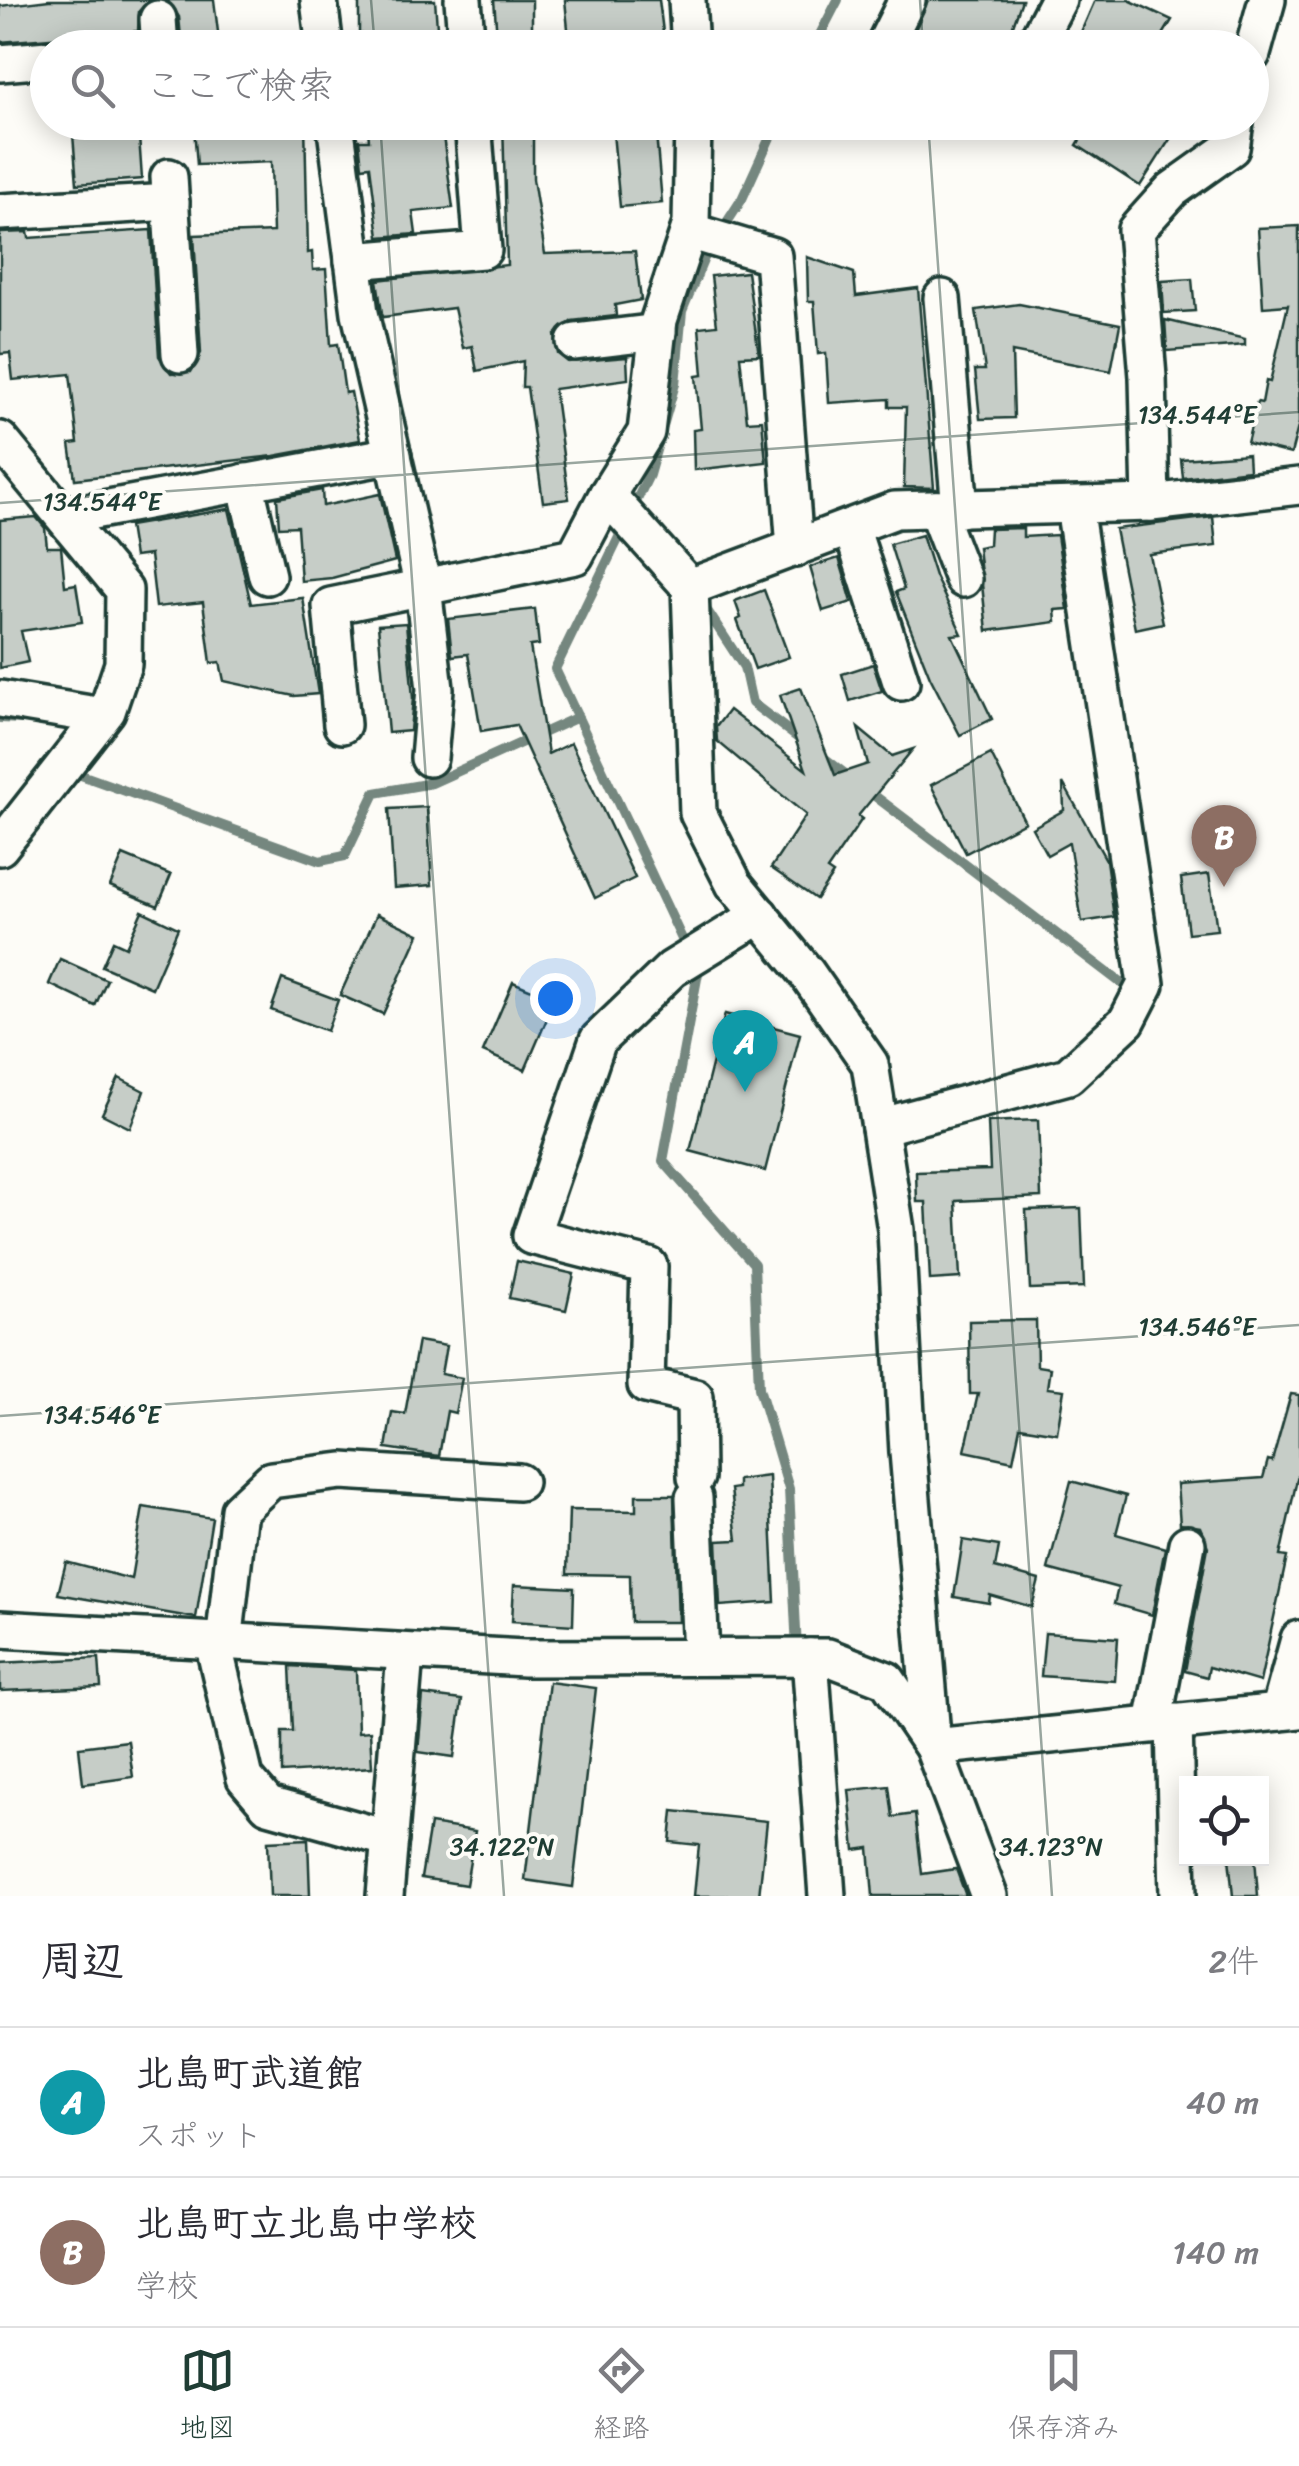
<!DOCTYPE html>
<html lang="ja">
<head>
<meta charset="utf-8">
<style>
  :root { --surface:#fff; --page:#f7f7f7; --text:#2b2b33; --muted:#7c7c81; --line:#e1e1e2; --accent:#1f3d34 }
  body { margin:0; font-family:Sriracha,"Klee One",sans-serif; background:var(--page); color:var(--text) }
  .controls { position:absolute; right:30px; bottom:30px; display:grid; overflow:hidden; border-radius:0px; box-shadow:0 5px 25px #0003 }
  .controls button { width:90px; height:90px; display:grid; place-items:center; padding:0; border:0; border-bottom:2px solid var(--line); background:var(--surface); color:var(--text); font:50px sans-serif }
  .you { position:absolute; left:555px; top:998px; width:35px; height:35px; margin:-25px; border:8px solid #fff; border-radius:50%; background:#1a73e8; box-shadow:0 0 0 15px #1a73e833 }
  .badge { display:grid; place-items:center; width:65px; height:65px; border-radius:50%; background:var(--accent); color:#fff; font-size:32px; font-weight:700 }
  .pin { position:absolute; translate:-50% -82px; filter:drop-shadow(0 2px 5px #0008) }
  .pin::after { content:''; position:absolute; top:52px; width:35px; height:30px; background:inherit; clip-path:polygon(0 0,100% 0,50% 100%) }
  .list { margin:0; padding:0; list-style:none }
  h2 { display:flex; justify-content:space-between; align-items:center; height:130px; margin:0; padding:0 40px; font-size:42px }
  h2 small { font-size:32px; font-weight:400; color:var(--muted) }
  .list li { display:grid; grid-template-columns:65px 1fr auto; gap:30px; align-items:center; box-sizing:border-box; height:150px; padding:0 40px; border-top:2px solid var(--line) }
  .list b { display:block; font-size:38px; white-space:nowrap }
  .list p { margin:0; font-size:32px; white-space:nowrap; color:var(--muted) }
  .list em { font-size:32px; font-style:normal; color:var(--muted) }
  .icon { flex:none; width:55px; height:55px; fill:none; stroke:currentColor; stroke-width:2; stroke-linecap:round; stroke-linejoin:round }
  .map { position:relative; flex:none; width:1299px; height:1896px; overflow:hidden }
  .search { position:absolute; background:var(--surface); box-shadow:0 5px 25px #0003; left:30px; right:30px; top:30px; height:110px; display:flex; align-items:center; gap:25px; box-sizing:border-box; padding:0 35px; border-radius:55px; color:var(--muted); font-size:38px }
  .sheet { height:430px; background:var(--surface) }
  nav { display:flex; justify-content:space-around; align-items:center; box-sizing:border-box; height:140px; border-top:2px solid var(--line); background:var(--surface); font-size:28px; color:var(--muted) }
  nav a { display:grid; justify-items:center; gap:5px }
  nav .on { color:var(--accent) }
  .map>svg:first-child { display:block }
</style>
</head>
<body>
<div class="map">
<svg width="1299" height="1896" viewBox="0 0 1299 1896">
  <rect width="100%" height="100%" fill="#fdfcf7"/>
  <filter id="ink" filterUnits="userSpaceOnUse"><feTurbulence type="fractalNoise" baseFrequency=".01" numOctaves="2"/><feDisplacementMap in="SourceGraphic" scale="20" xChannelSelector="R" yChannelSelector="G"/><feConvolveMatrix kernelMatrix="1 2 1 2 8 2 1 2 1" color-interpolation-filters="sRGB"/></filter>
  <g filter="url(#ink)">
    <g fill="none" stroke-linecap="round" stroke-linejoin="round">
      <!-- stream -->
      <g stroke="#75877f" stroke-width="10">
        <polyline points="813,48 838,0"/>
        <polyline points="631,512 649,475 675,384 682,311 704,258 742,199 777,122"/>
        <polyline points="624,527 555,669 698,973 663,1161 754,1264 759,1388 789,1489 797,1650"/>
        <polyline points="706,609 744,667 752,703 802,741"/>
        <polyline points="0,718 23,719"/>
        <polyline points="819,754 853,780"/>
        <polyline points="70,771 320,861 345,856 375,793 432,783 578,717"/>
        <polyline points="867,790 1133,992"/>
      </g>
    </g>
    <!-- building -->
    <g fill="#c6cdc7" stroke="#1f3d34" stroke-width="2.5">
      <polygon points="49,0 150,0 139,11 138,31 0,42 0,6"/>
      <polygon points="167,0 214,0 220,48 182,48 179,17"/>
      <polygon points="359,0 435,0 438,41 407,44 406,34 359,34"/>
      <polygon points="494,0 532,0 532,48 498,48"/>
      <polygon points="565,0 659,0 665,48 570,48"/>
      <polygon points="928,0 1022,0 1005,48 941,48 913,35"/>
      <polygon points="1095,0 1129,0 1172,20 1155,48 1074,48"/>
      <polygon points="72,122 138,122 142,179 77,184"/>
      <polygon points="251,122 305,122 308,253 312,252 313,270 326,269 331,345 338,344 345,393 351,392 360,440 274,456 75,479 70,444 78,443 70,374 13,380 10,353 0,354 0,233 28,232 29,238 151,230 159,356 171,373 191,372 201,353 194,235 273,232 271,162 197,165 194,128"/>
      <polygon points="367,122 441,122 453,208 413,212 416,234 379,237 370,166 362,167 359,140 369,140"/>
      <polygon points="503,122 533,122 533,179 545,254 635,251 641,300 615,305 616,316 572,321 555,335 558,354 568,362 627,357 628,379 554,389 569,499 543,502 527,387 522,387 523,361 477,371 472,346 463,348 454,308 383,317 382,313 377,280 507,265"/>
      <polygon points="612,122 655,122 662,203 620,207"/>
      <polygon points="1091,122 1181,122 1140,186 1077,145"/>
      <polygon points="1299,226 1299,423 1291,454 1247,443 1257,402 1262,403 1266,381 1270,382 1288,305 1263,307 1258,228"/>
      <polygon points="807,257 854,273 856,296 918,288 934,488 904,487 906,407 889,407 889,399 829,403 826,353 818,354 814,301 808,301"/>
      <polygon points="747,272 759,355 740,356 747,421 762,420 766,462 694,470 693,430 701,429 696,376 703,375 699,327 717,325 711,276"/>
      <polygon points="1192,279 1195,311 1164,313 1162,281"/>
      <polygon points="1019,304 1120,324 1111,371 1012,352 1014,418 980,419 975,370 985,370 976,310"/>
      <polygon points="1165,320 1245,339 1245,345 1167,351"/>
      <polygon points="1248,454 1249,470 1183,478 1181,459"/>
      <polygon points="322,490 323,506 380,494 395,561 332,578 301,581 297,526 279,527 277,498"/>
      <polygon points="229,509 251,604 303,598 318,694 294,696 224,681 220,662 211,663 203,602 156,607 150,555 134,557 129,526"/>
      <polygon points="36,517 45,528 47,547 61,547 65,586 76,584 82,622 21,631 28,662 0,668 0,520"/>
      <polygon points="1213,517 1216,546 1149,554 1163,623 1135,629 1115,529"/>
      <polygon points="1023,528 1023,537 1057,535 1068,609 1055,610 1056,622 987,631 978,547 989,545 990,529"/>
      <polygon points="922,535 935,576 962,634 952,635 992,719 960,735 930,677 896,592 904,589 890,544"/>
      <polygon points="839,558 852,602 823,611 810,567"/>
      <polygon points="764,590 789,657 755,669 737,620 741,618 735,601"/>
      <polygon points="535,609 539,645 530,646 548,754 571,743 635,878 595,898 516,725 481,731 468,654 452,656 448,619"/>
      <polygon points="406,623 413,698 410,731 388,733 378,625"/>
      <polygon points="873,664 882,691 850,701 842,674"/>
      <polygon points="801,688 835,775 868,764 858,728 892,756 913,749 858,816 862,819 827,870 833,874 816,899 771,868 806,815 717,741 716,727 729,710 806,770 780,695"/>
      <polygon points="991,754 1025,822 966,853 931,785"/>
      <polygon points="1063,783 1106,860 1114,917 1082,922 1069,843 1047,855 1032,828 1064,810"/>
      <polygon points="427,807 432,885 394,888 389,809"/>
      <polygon points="123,855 171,875 158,906 110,886"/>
      <polygon points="1209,874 1217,930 1188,933 1181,878"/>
      <polygon points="142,911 178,928 152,988 102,966 113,941 126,947"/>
      <polygon points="377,914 419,934 383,1014 340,995"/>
      <polygon points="60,959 107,980 95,1006 49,984"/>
      <polygon points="282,979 338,1000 327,1031 271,1010"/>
      <polygon points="513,982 555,1000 525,1070 483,1052"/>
      <polygon points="725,1014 800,1034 765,1171 690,1151"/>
      <polygon points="119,1078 144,1091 130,1128 102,1114"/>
      <polygon points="1038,1120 1041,1197 956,1201 960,1278 930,1280 926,1202 917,1202 916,1172 990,1170 988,1122"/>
      <polygon points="1081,1208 1084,1287 1030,1289 1026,1210"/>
      <polygon points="517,1261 574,1274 566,1310 509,1298"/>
      <polygon points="1036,1320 1037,1366 1050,1368 1047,1388 1064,1390 1057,1433 1020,1427 1013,1461 965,1451 978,1394 970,1394 969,1321"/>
      <polygon points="418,1341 446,1346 441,1374 462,1378 455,1413 447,1411 439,1456 386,1448 392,1412 405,1414"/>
      <polygon points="1291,1394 1299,1395 1299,1470 1280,1556 1287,1557 1260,1682 1209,1667 1207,1677 1185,1671 1208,1547 1200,1527 1180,1524 1177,1484 1263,1478 1268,1460 1272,1461"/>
      <polygon points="769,1476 775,1602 720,1606 717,1541 737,1540 731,1489 738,1488 738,1480"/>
      <polygon points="1071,1481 1126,1496 1116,1534 1165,1548 1152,1615 1114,1604 1118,1588 1048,1569"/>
      <polygon points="636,1495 674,1495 678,1622 631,1622 630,1575 567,1574 569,1510 636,1511"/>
      <polygon points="143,1507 212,1518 196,1618 58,1594 66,1562 131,1579"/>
      <polygon points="963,1540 999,1546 995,1568 1039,1580 1032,1607 990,1595 989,1603 954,1597"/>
      <polygon points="514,1585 574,1588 573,1625 512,1621"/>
      <polygon points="1045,1633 1118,1638 1115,1681 1041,1676"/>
      <polygon points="99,1658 101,1687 0,1691 0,1663"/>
      <polygon points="290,1666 356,1670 358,1732 370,1731 372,1767 282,1773 282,1731 293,1731"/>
      <polygon points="549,1682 596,1688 573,1887 525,1880"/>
      <polygon points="423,1695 462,1700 454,1757 418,1752"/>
      <polygon points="128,1741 133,1777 83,1784 79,1747"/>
      <polygon points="889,1786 893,1817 915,1814 922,1874 956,1869 966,1896 873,1896 869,1848 855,1850 849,1790"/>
      <polygon points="673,1811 767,1821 759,1896 694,1896 699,1845 670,1842"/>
      <polygon points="430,1824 475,1831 466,1885 421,1878"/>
      <polygon points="308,1839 310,1896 270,1896 268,1841"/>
      <polygon points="1229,1858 1255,1858 1258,1896 1233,1896"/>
    </g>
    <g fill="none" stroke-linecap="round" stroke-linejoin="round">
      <defs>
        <g id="minor">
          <polyline points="319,0 325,48"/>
          <polyline points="463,0 467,48"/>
          <polyline points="687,0 690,48"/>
          <polyline points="158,19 160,48"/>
          <polyline points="883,48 907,0"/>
          <polyline points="1033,48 1058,0"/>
          <polyline points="1252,54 1267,0"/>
          <polyline points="0,63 48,59"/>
          <polyline points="335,122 360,313 423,587 435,689 429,758"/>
          <polyline points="693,122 691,224 659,320 646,432 607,495 690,587 698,813 734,884 806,972 870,1064 896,1230 908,1452 933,1747"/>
          <polyline points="169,177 180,354"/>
          <polyline points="0,212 171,202"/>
          <polyline points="689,231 773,256 795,549"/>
          <polyline points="353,261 483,250 473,122"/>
          <polyline points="942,298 960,509"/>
          <polyline points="575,342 658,332"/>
          <polyline points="0,440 124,590 123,664 107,711 0,847"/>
          <polyline points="245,482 267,576"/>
          <polyline points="1151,503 1148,377 1136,230 1172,190 1231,148 1235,122"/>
          <polyline points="936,509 963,579"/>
          <polyline points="66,516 393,455"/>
          <polyline points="851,527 901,682"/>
          <polyline points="690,587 895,510 1151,503 1299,486"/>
          <polyline points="0,699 102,716"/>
          <polyline points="342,725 331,606 575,556 607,495"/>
          <polyline points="880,1127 1068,1076 1127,1021 1146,984 1074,506"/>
          <polyline points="696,1477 695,1397 646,1385 649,1266 531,1236 598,1040 672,969 760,915"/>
          <polyline points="694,1498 701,1657"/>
          <polyline points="0,1629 524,1658 828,1657 887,1680 933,1747 989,1896"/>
          <polyline points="213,1642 245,1778 268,1805 390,1839"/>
          <polyline points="224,1643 239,1510 271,1480 342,1471 519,1482"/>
          <polyline points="810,1657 827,1896"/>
          <polyline points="1279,1712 1299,1639"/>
          <polyline points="1174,1722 1178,1896"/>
          <polyline points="1153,1724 1187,1544"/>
          <polyline points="933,1747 1299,1710"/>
          <polyline points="385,1896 405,1654"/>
        </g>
      </defs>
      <!-- minor casing -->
      <use href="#minor" stroke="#1f3d34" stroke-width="42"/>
      <!-- minor -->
      <use href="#minor" stroke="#fdfcf7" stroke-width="35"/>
    </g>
  </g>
  <!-- ticks -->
  <path fill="none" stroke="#1f3d34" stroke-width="2.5" stroke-opacity="0.45" d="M371,0L375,48M920,0L923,48M380,122L504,1896M928,122L1052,1896M0,503L1299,412M0,1416L1299,1325"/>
  <g font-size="25" text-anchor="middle" fill="#1f3d34" stroke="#fdfcf7" stroke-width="8" stroke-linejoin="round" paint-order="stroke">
    <text x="1197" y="423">134.544°E</text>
    <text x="102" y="510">134.544°E</text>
    <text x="1197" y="1335">134.546°E</text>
    <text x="102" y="1423">134.546°E</text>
    <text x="502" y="1855">34.122°N</text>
    <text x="1051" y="1855">34.123°N</text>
  </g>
</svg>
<div class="controls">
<button><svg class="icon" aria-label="locate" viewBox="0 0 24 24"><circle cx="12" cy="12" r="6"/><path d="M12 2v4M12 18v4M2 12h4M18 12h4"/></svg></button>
</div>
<div class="you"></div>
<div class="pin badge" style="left:745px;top:1092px;background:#0f9aa8">A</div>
<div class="pin badge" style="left:1224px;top:887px;background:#8d6e63">B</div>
<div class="search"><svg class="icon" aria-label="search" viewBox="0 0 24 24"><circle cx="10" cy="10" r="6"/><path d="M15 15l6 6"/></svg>ここで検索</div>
</div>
<section class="sheet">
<h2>周辺<small>2件</small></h2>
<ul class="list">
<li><span class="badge" style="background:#0f9aa8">A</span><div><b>北島町武道館</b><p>スポット</p></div><em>40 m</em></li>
<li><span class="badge" style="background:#8d6e63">B</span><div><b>北島町立北島中学校</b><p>学校</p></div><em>140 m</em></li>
</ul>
</section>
<nav>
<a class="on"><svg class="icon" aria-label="map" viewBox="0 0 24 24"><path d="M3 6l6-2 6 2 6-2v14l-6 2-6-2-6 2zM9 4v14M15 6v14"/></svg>地図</a>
<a><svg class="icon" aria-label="directions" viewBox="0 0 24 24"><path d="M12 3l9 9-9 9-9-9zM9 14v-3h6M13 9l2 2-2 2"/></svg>経路</a>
<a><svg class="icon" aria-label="saved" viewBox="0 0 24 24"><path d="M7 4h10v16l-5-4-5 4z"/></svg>保存済み</a>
</nav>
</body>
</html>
